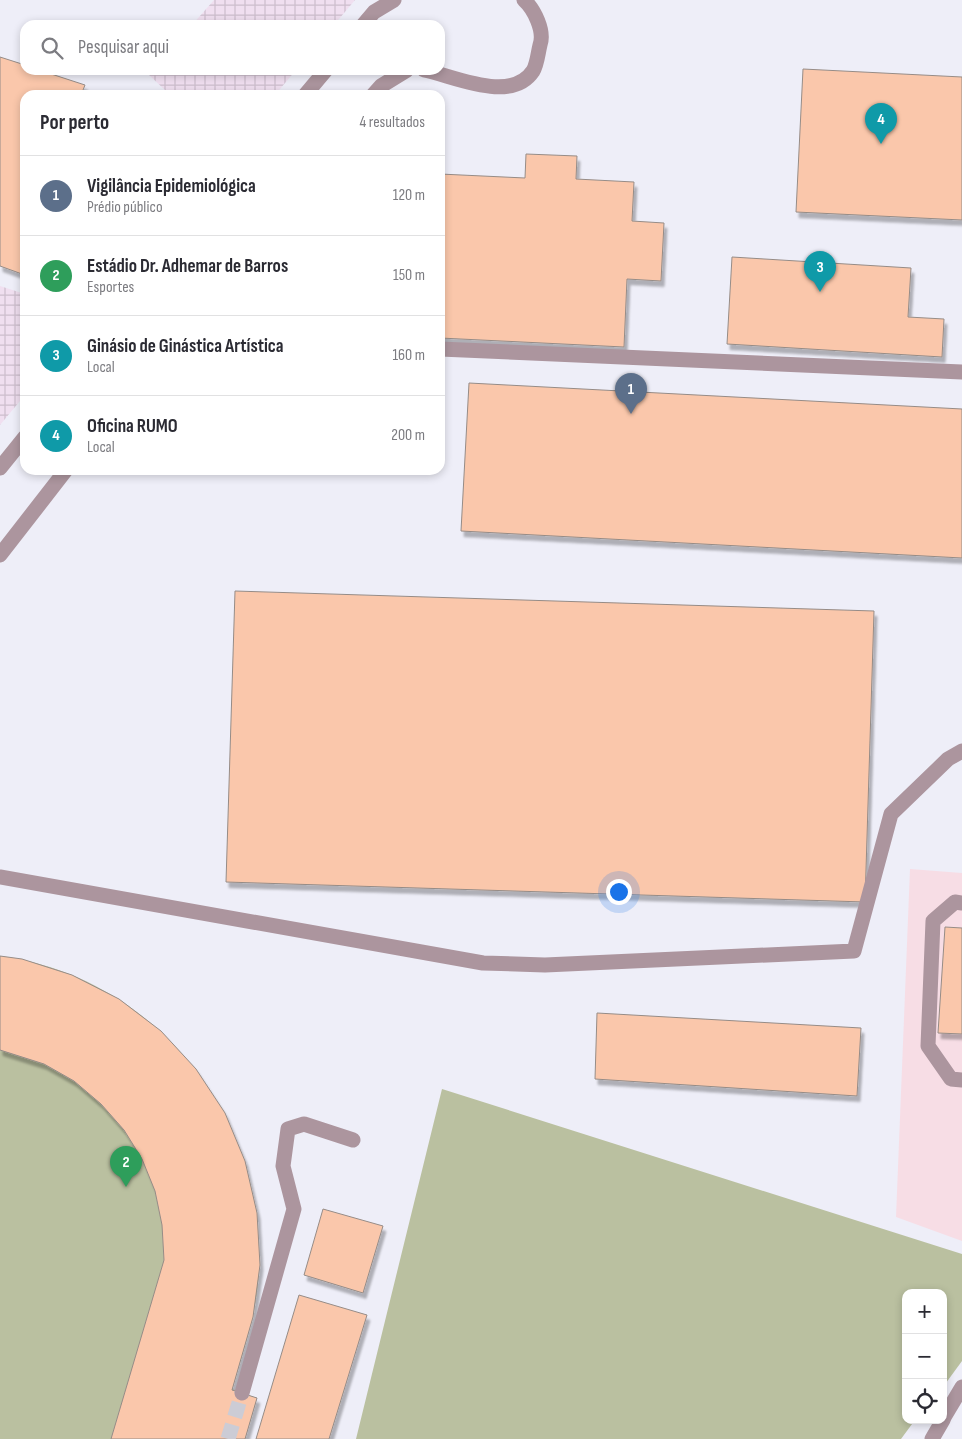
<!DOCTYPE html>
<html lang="pt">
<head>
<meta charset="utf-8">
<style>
  :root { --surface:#fff; --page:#f2f2f3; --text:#2b2b33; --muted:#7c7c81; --line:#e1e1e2; --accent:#7644bb }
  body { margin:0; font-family:"Sofia Sans Condensed",sans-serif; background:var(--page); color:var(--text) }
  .controls { position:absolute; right:15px; bottom:15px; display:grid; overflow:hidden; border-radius:10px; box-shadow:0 2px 8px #0003 }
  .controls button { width:45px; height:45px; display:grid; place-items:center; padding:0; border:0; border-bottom:1px solid var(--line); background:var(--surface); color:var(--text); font:25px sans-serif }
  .you { position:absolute; left:618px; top:891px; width:18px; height:18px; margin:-12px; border:4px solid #fff; border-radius:50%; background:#1a73e8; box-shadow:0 0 0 8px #1a73e833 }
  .badge { display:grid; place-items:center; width:32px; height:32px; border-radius:50%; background:var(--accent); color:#fff; font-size:16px; font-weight:700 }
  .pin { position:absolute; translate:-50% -41px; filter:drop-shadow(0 1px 2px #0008) }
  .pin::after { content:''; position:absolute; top:26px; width:18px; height:15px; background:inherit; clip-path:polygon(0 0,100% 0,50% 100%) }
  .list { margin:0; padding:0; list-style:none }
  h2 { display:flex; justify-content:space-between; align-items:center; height:65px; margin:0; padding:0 20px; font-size:21px }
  h2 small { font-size:16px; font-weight:400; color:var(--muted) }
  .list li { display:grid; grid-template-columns:32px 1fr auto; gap:15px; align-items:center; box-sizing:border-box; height:80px; padding:0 20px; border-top:1px solid var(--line) }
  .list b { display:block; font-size:19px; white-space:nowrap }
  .list p { margin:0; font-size:16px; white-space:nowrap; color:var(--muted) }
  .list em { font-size:16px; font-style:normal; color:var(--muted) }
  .icon { flex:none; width:28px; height:28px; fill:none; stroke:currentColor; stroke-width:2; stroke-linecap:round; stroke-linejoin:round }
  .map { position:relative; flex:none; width:962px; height:1439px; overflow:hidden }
  .search { position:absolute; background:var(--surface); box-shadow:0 2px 8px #0003; left:20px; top:20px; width:425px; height:55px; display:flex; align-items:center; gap:12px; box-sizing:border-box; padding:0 18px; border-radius:15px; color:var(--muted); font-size:19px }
  .panel { position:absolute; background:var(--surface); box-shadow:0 2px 8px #0003; left:20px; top:90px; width:425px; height:385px; border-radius:15px }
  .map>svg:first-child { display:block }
</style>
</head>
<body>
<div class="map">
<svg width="962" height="1439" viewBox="0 0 962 1439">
  <defs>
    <pattern id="industrial-grid" width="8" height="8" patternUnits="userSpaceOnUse" patternTransform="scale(1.25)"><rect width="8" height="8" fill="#f0dff0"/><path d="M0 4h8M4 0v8" fill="none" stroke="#cdbecd"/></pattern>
    <filter id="shadow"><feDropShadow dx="3" dy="5.5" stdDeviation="1" flood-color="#0004"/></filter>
  </defs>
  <rect width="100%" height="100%" fill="#eeeef8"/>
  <!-- industrial -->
  <g fill="url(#industrial-grid)">
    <polygon points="214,0 355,0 334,25 192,25"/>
    <polygon points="153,70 296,70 275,95 163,95 166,91 149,75"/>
    <polygon points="0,286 25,294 25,395 0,425"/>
  </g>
  <!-- medical -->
  <polygon fill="#f7dde5" points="910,869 962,873 962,1241 896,1217"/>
  <!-- green -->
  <g fill="#bac0a0">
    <path d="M0,956C153,976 261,1112 259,1264C259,1307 244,1348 232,1389L257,1398L245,1439H0Z"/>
    <polygon points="442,1089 962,1254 962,1361 943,1387 943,1293 906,1293 906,1420 915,1420 901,1439 356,1439"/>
  </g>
  <!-- building -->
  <g fill="#fac7ab" stroke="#968c87" filter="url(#shadow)">
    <polygon points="0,57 25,65 25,70 39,70 85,85 81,95 25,95 25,265 22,274 0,266"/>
    <polygon points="803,69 962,77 962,220 796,212"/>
    <polygon points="526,154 577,156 576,179 634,182 632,221 664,223 661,281 627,279 624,347 440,338 440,174 525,178"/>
    <polygon points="732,257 911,268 908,317 944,319 942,357 727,344"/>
    <polygon points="469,383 962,409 962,558 461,531"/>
    <polygon points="235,591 874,611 865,902 226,882"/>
    <polygon points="945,927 962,928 962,1034 938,1033"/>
    <polygon points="0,956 22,959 72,975 119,999 161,1031 196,1069 225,1113 245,1161 257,1213 260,1265 253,1317 232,1390 257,1398 245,1439 111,1439 164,1260 162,1225 155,1191 142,1159 124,1130 101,1104 74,1081 44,1064 0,1050"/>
    <polygon points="597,1013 861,1028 857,1096 595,1079"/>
    <polygon points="323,1209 383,1226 363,1293 304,1275"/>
    <polygon points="299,1295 367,1315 329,1439 256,1439"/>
  </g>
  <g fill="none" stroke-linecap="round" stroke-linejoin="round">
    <!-- minor-tunnel -->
    <polyline stroke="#ccccd5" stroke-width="15" stroke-dasharray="15 8" stroke-linecap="butt" points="228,1439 242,1393"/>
    <!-- minor -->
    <g stroke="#ac959e" stroke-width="15">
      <polyline points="363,25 374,12 394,0"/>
      <path d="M424,70C454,76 511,104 533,71C537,65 538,53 540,45C545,31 534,9 524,0"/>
      <polyline points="305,95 326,70"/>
      <polyline points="373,95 381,86 407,70"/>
      <polyline points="440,349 962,372"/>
      <polyline points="0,468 25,437"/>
      <polyline points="0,555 66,470"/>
      <polyline points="0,877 483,963 545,965 854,951 891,814 948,759 962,751"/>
      <polyline points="962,903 955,902 933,921 928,1046 951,1079 962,1080"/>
      <polyline points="242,1393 294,1209 283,1166 288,1129 304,1124 353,1140"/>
      <polyline points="943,1419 962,1387"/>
      <polyline points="932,1439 943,1420"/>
    </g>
  </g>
</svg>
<div class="controls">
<button>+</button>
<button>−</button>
<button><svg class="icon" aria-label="locate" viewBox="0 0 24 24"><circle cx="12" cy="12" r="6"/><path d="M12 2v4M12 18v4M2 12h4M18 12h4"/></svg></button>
</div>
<div class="you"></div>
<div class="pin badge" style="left:631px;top:414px;background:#5c6f8a">1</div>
<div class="pin badge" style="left:126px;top:1187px;background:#2e9e5b">2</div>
<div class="pin badge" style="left:820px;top:292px;background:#0f9aa8">3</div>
<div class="pin badge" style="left:881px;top:144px;background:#0f9aa8">4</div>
<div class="search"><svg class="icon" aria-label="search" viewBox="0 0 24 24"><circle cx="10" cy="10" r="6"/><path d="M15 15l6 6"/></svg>Pesquisar aqui</div>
<section class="panel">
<h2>Por perto<small>4 resultados</small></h2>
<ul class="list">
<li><span class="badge" style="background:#5c6f8a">1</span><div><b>Vigilância Epidemiológica</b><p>Prédio público</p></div><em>120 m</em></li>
<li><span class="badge" style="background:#2e9e5b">2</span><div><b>Estádio Dr. Adhemar de Barros</b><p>Esportes</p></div><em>150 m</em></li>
<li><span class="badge" style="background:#0f9aa8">3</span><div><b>Ginásio de Ginástica Artística</b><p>Local</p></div><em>160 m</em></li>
<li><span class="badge" style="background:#0f9aa8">4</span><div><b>Oficina RUMO</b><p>Local</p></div><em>200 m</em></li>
</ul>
</section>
</div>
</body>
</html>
